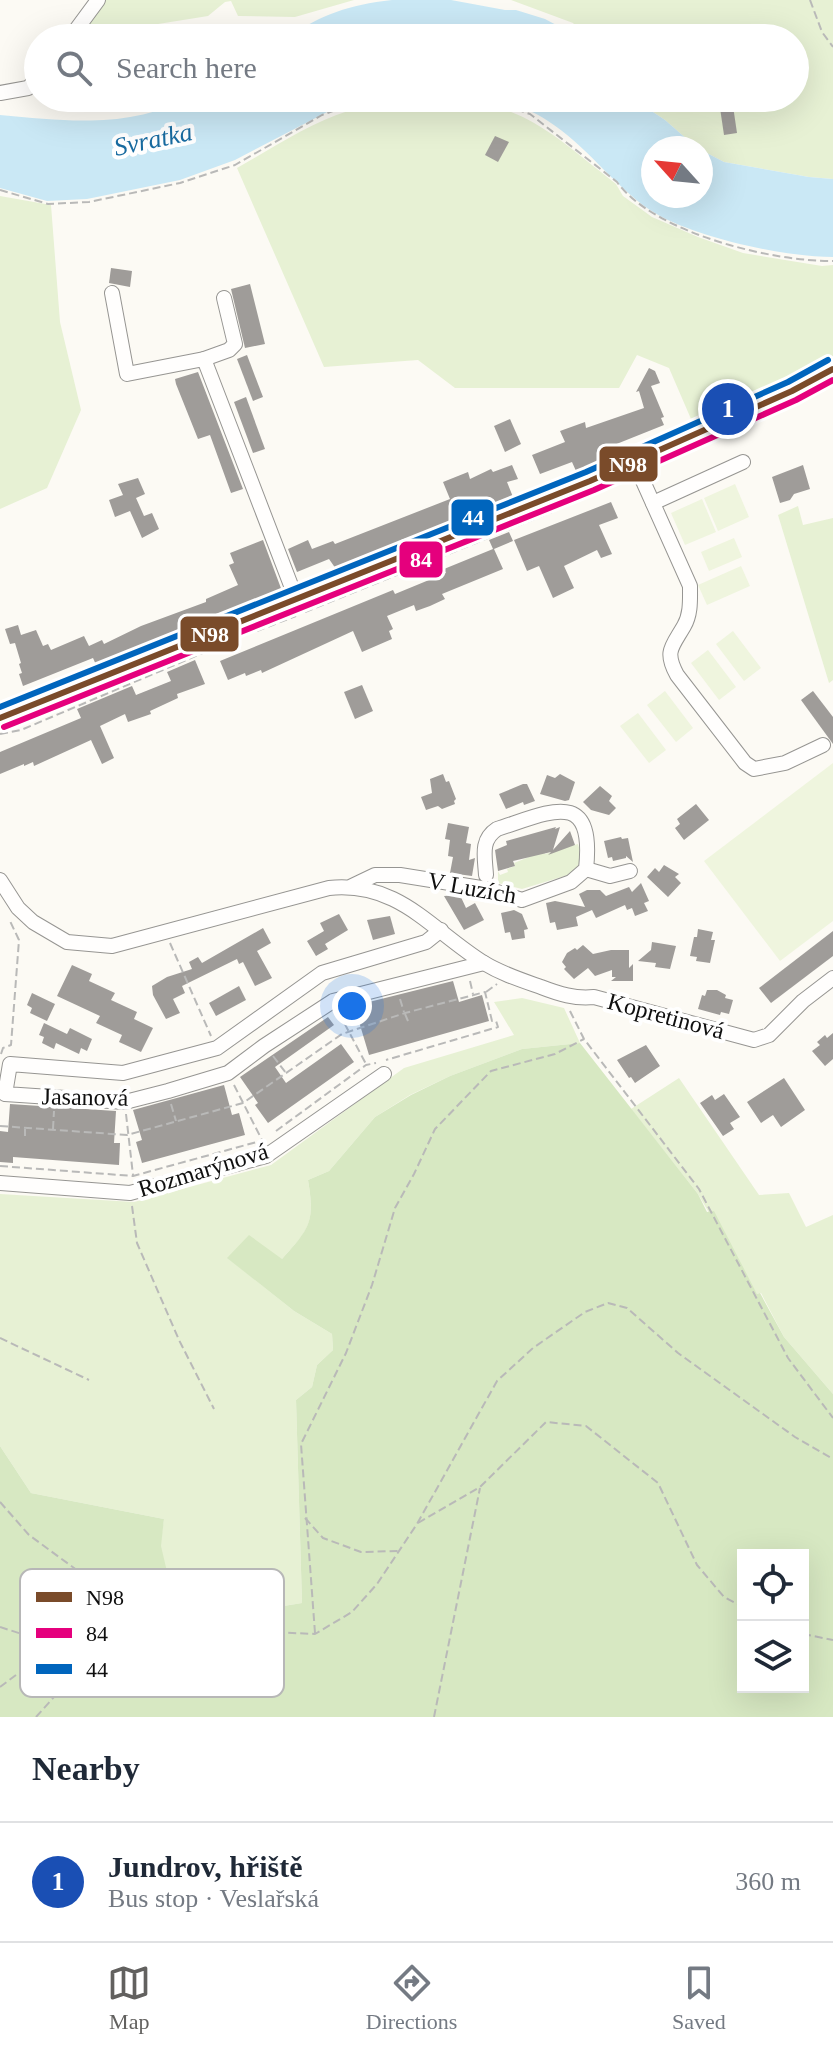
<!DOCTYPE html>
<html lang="en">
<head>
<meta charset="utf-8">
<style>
  :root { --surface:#fff; --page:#f6f6f7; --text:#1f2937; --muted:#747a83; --line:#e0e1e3; --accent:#62615f }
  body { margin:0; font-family:Georgia,serif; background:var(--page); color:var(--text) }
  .controls { position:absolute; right:24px; bottom:24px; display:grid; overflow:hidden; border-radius:0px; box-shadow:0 8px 32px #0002 }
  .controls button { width:72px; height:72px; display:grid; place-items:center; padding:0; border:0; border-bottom:2px solid var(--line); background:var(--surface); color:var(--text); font:40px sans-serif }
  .compass { position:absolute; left:641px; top:136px; width:72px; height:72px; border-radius:50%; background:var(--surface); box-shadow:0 8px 32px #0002; rotate:297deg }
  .you { position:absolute; left:352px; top:1006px; width:28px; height:28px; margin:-20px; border:6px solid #fff; border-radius:50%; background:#1a73e8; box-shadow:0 0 0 12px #1a73e833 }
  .badge { display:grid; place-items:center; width:52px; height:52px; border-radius:50%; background:var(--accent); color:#fff; font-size:26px; font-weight:700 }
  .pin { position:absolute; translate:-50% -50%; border:4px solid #fff; box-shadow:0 2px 8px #0006 }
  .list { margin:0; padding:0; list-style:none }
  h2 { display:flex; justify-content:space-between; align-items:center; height:104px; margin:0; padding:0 32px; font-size:34px }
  h2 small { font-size:26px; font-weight:400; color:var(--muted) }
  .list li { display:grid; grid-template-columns:52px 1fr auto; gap:24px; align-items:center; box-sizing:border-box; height:120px; padding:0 32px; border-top:2px solid var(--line) }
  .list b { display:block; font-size:30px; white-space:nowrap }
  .list p { margin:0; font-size:26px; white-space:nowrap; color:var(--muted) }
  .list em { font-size:26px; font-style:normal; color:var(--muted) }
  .icon { flex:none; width:44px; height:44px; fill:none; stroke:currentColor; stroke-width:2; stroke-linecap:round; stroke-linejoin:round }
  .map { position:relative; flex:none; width:833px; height:1717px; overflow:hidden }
  .search { position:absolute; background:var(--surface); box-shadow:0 8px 32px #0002; left:24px; right:24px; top:24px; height:88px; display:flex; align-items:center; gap:20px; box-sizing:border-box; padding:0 28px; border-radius:44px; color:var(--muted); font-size:30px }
  .sheet { height:224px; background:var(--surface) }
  nav { display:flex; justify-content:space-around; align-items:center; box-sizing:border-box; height:112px; border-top:2px solid var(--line); background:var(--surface); font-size:22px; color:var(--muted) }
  nav a { display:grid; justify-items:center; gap:4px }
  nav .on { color:var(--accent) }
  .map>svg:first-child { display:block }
</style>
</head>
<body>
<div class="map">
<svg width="833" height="1717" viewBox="0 0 833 1717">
  <rect width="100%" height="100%" fill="#fcfaf4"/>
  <!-- green -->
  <g fill="#e7f1d4">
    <polygon points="106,0 354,0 295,17 238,16 231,1 225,2 208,16 77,37"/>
    <polygon points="511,0 833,0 833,179 809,177 724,162 697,148 665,120 632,98 795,98 795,38 586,38 573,23"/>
    <path d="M422,98C518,98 544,127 616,184L623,196L652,217L698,237L743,253L822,266L833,265V356C788,381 739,398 691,419L669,368L637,355L619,388H455L418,360L324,367L237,168C273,148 309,123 348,111C373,103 394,110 422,98Z"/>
    <polygon points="0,196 51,205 60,322 81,410 47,488 0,509"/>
    <polygon points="798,506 803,525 833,518 833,680 829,683 778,515"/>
    <polygon points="578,844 582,858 577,869 568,875 522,889 498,883 498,871 500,875 508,872 507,869 515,866 514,863 544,851 545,854"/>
    <path d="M522,998L564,1008L580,1043L522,1049L450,1076L410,1095L375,1117L329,1171L308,1180C315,1223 310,1228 282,1259L228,1258L294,1311L332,1334L333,1350L317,1365L312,1387L296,1400L302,1603L179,1623L160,1546L164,1519L31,1493L0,1446V1194L134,1202L271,1165L404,1068L514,1035L494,1002Z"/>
    <polygon points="679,1078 759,1195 789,1193 806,1227 833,1215 833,1394 784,1337 761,1293 757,1294 698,1194 631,1109"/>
  </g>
  <!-- forest -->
  <path fill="#d7e8c2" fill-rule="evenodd" d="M580,1043L698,1194L707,1212L714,1211L757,1294L760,1293L784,1337L833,1394V1717H0V1446L31,1493L164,1519L161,1546L179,1623L302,1603L296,1400L312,1387L317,1365L333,1350L332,1334L294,1311L227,1258L249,1235L282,1259C310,1228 315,1222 308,1180L329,1171L375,1117L411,1095L450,1076L522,1049ZM743,1555H803V1687H743Z"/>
  <!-- pitch -->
  <g fill="#eff5de">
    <polygon points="735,484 749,517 718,531 704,498"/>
    <polygon points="702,499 716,532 685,545 671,513"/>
    <polygon points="734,538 742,557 709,571 701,552"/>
    <polygon points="741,566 750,586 707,605 698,585"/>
    <polygon points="733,631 761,668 744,681 716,644"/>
    <polygon points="708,650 736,687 719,700 691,663"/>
    <polygon points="665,691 693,728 676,742 647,705"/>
    <polygon points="638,713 666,750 649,763 620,726"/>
    <polygon points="833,763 833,921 780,961 704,861"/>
  </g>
  <!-- water -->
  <g fill="#cae8f5">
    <path d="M392,0H451L505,10H516L545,19L581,38H286C323,14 348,5 392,0Z"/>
    <path d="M189,98H354L235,160L180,180L87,199L47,201L0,188V115C67,121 127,129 189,98Z"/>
    <path d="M491,98H632L665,120L697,148H653V196H701V150L724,162L809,177L833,179V257C784,257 691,237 650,210C613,185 586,145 548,121C531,109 511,104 491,98Z"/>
  </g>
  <!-- building -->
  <g fill="#9f9c99">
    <polygon points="733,106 737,133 724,135 720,108"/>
    <polygon points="495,136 509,142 498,162 485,155"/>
    <polygon points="111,268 132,271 130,287 109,283"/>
    <polygon points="250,284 265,344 245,348 231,289"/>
    <polygon points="247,355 263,397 253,401 237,359"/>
    <polygon points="649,368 655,371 660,383 651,386 664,417 661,418 664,425 604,449 608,458 576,471 572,462 540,474 532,455 565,442 560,431 585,422 586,428 644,408 639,391 636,392"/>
    <polygon points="198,372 243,489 231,493 210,435 198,439 176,384 175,379"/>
    <polygon points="246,397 265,449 253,453 234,402"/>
    <polygon points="510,419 521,444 505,452 494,426"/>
    <polygon points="512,465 518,479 507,482 513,497 336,569 329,559 297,572 288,549 308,540 312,549 333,541 335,544 450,499 443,482 468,472 470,479 491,469 493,472"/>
    <polygon points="803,465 810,489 794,494 790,500 780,503 772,477"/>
    <polygon points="138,478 145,494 136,498 144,516 152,513 159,529 142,538 130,511 115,517 109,500 123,495 118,484"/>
    <polygon points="611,502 618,518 599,525 612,554 601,558 597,550 564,566 574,588 553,598 539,566 527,571 514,540"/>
    <polygon points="509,532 513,541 494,549 503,569 442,594 445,599 430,606 416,611 414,605 387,616 393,629 389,631 392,639 362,652 353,631 262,673 261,670 246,676 245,673 228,680 220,661 393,590 395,594 446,573 444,569 493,549 489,540"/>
    <polygon points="263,540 282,591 97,667 93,658 23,686 19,674 22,673 19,664 21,663 15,643 10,644 5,629 18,625 21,635 36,630 43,646 48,644 51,650 84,636 89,646 102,640 104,644 141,626 206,602 206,599 238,585 229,565 234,563 230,553"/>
    <polygon points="195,660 205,684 177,694 178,698 150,711 151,714 128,722 125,714 100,726 114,758 102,764 91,740 34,766 33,762 24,766 24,764 0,774 0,752 81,718 77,709 132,686 136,695 171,681 167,672"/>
    <polygon points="362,685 373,711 355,719 344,692"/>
    <polygon points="813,691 833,717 833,744 801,700"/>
    <polygon points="443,774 446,782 449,781 456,799 454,801 455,804 442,809 438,806 426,810 421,797 432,793 430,779"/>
    <polygon points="560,774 575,782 569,800 565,801 540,794 547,775 555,778"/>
    <polygon points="523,784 527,784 535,801 524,805 523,802 506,809 499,794"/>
    <polygon points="600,786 612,796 609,801 616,808 609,815 591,810 583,802"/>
    <polygon points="696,804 709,820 684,840 675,828 680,824 677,819"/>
    <polygon points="448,823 469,827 466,843 471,844 469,860 475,858 472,876 450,873 453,857 448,856 450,840 445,839"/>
    <polygon points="556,827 555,829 560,827 553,850 570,831 575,845 548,855 551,852 513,861 515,866 498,871 495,850 507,845 506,841"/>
    <polygon points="621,837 622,839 628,838 633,862 626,856 626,858 613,861 612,857 608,858 604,841"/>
    <polygon points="664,865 679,874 675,877 681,883 668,897 647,877 655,868 659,872"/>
    <polygon points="641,883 649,901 644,903 648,911 635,916 632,908 627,910 625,905 596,918 592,910 576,917 578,926 557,930 555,922 550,923 546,903 555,901 585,907 579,894 587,890 600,890 606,896 629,887 632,892"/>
    <polygon points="460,895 466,908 475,903 484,920 464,930 444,896"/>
    <polygon points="514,910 522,914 528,929 524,930 525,938 512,940 510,932 505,933 501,913"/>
    <polygon points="339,914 348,930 325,944 328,949 316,956 307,941 324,931 320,923"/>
    <polygon points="390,916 395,934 373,940 367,920"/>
    <polygon points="263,928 271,943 257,951 272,978 255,986 243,962 239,964 237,959 182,986 185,993 173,999 180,1013 166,1019 153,995 152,986 167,977 192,969 189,962 198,957 202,963"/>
    <polygon points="698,929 713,932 711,940 715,940 710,963 696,961 697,957 690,956 694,937 697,937"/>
    <polygon points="833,931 833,956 771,1003 759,988"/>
    <polygon points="652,942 676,946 670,969 655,967 656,963 638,961 651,950"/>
    <polygon points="583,945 593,954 611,950 629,950 629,968 633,964 633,981 611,981 616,977 612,977 612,970 595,976 588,968 574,979 564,969 566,967 562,962 567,953 575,948 577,950"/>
    <polygon points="72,965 92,974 89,981 115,993 111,1000 137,1012 134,1019 153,1028 141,1052 119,1042 122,1035 96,1023 100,1016 57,996"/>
    <polygon points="453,981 459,1002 482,995 489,1021 369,1055 357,1015 352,1017 349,1007"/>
    <polygon points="239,986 246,1000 216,1016 209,1003"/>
    <polygon points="707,990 717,990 726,995 725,998 733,1000 729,1014 721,1012 720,1015 698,1009 702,995 705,996"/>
    <polygon points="32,993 55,1004 47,1021 30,1013 32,1008 27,1005"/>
    <polygon points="328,1017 334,1025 275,1067 286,1083 341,1044 354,1062 268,1123 255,1105 258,1103 240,1077"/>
    <polygon points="44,1023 67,1034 70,1028 92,1039 87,1051 81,1048 79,1054 56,1043 54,1049 42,1043 44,1037 39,1035"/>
    <polygon points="833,1033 833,1059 825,1066 812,1051 820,1045 817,1042 825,1035 827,1038"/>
    <polygon points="646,1045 660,1066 635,1083 631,1077 629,1078 617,1060"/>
    <polygon points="784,1078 805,1110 781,1127 773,1115 761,1123 747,1102"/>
    <polygon points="224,1085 232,1115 239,1113 245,1135 142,1163 136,1142 142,1140 133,1110"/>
    <polygon points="724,1094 740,1117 730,1123 734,1129 723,1136 700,1103 712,1095 715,1100"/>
    <polygon points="10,1104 116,1111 114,1143 120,1143 119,1165 13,1157 13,1163 0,1162 0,1131 8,1132"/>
  </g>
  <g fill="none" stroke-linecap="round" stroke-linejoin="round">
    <defs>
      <g id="minor">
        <polyline points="70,38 98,0"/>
        <polyline points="0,93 28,88 38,78"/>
        <polyline points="112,293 127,374 204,359 297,601"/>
        <polyline points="204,359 229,350 235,344 224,298"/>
        <path d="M634,461L690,586C690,600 691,614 684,626C672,647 664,651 677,675L745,763L754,769L785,763L823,745"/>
        <polyline points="653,503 743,462"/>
        <polyline points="0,718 590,481 792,391 833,369"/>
        <polyline points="586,869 610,876 630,871"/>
        <path d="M0,880L18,908L33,922L67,942L112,946L329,888C399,881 431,930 484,963C502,974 521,980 541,987C559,994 575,999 594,997L754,1040L769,1035L803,1001L833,978"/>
        <path d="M352,886L375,875H400L487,889L522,900L571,882L586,869C595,787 550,812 497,829C480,840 485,857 486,875"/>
        <polyline points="441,930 426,942 322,973 217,1048 123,1073 10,1064 5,1094 125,1102 168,1091 228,1073 264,1046 333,1001 484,963"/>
        <polyline points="0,1183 130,1193 266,1156 384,1074"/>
      </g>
    </defs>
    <!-- minor casing -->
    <use href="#minor" stroke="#969592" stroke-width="16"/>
    <!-- path -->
    <g stroke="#b9b9b8" stroke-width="2" stroke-dasharray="8 4" stroke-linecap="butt">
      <polyline points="810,0 822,32 833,47"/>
      <path d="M482,98L530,114L617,182C654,233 773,262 833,261"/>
      <polyline points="0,190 48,204 89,202 180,183 235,165 322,115 369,98"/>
      <polyline points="305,612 552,512"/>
      <polyline points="257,631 296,616"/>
      <polyline points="0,734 21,730 210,650"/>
      <polyline points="170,943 211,1036"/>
      <polyline points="470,981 473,994"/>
      <polyline points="486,992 497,984"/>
      <polyline points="400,999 404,1012"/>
      <polyline points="570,1011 584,1039 699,1189 788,1358 833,1418"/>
      <polyline points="339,1013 366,1064"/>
      <polyline points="405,1014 408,1021"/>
      <polyline points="1,1054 3,1048 11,1045 19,940 10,921"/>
      <polyline points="273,1056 286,1073"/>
      <polyline points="234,1085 262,1140"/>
      <polyline points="171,1104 176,1121"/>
      <polyline points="126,1114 133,1175"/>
      <polyline points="0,1126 127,1135 243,1103 342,1034 405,1013 485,992 492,1021 496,1021 498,1027 386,1060"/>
      <polyline points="53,1129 54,1111"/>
      <polyline points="276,1131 366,1065 376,1063"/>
      <polyline points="25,1136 25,1129"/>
      <polyline points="0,1166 133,1176 264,1140"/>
      <polyline points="132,1206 137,1243 179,1340 214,1409"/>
      <polyline points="0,1338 89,1380"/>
      <polyline points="0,1502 29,1535 89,1579 150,1597 160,1622 177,1647"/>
      <polyline points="305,1518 323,1538 361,1552 398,1551"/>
      <polyline points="418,1523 480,1487 546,1422 586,1426 658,1483 697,1565 724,1597 743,1607"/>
      <polyline points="0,1627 25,1635 46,1679 63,1687"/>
      <polyline points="315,1633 301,1444 346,1353 372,1285 395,1208 414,1174 435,1129 491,1071 555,1054 584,1039"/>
      <polyline points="803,1634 833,1640"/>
      <polyline points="0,1687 16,1675 46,1679"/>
      <polyline points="36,1717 63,1687 96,1665 250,1631 315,1634 352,1612 377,1584 417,1524 497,1381 533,1348 585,1312 608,1303 627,1308 678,1353 795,1437 833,1459"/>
      <polyline points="434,1717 480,1488"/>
    </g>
    <!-- minor -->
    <use href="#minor" stroke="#fffefd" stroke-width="14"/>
    <defs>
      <polyline id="bus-1" points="0,718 590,481 792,391 833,369"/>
      <polyline id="bus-2" points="4,727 594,490 796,400 833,380"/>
      <polyline id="bus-3" points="0,707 586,472 788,382 828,360"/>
    </defs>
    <!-- bus-1 casing -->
    <use href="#bus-1" stroke="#fff" stroke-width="12"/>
    <!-- bus-2 casing -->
    <use href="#bus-2" stroke="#fff" stroke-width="12"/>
    <!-- bus-3 casing -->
    <use href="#bus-3" stroke="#fff" stroke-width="12"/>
    <!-- bus-1 -->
    <use href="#bus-1" stroke="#7a4b2a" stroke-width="6"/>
    <!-- bus-2 -->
    <use href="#bus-2" stroke="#e5007d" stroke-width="6"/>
    <!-- bus-3 -->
    <use href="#bus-3" stroke="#0065bd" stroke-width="6"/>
  </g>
  <g text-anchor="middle" stroke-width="8" stroke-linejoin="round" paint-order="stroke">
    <!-- street labels -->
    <g font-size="24" fill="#0f0f0f" stroke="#fff">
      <text transform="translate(472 888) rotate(10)" y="8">V Luzích</text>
      <text transform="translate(666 1016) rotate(15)" y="8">Kopretinová</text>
      <text transform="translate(85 1097) rotate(1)" y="8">Jasanová</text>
      <text transform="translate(203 1170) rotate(-17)" y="8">Rozmarýnová</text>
    </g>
    <!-- water labels -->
    <g font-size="26" font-style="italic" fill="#186ba0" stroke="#fff">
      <text transform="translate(153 139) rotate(-12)" y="9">Svratka</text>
    </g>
  </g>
  <!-- legend -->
  <rect x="20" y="1569" width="264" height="128" rx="12" fill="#fff" stroke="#b7b7b7" stroke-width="2"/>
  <rect x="36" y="1592" width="36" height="10" fill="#7a4b2a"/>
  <rect x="36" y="1628" width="36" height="10" fill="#e5007d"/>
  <rect x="36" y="1664" width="36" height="10" fill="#0065bd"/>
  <g font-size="22" fill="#0f0f0f">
    <text x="86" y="1605">N98</text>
    <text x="86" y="1641">84</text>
    <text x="86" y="1677">44</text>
  </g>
  <g stroke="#fff" stroke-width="3">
    <rect x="598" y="445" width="61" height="38" rx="8" fill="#7a4b2a"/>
    <rect x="450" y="498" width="45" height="39" rx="8" fill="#0065bd"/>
    <rect x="398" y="540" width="46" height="39" rx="8" fill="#e5007d"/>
    <rect x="179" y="615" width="61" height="38" rx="8" fill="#7a4b2a"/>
  </g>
  <g font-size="22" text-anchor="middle" font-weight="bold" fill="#fff">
    <text x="628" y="472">N98</text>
    <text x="473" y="525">44</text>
    <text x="421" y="567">84</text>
    <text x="210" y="642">N98</text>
  </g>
</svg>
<div class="controls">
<button><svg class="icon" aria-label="locate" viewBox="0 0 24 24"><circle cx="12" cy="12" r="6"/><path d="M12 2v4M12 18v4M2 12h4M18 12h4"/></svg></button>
<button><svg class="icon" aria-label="layers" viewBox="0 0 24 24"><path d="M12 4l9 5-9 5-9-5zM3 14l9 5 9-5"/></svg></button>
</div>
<svg class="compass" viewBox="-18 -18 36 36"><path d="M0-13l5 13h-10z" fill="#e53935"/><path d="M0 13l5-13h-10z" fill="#747a83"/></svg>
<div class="you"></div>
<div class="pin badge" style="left:728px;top:409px;background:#1a4fb4">1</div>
<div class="search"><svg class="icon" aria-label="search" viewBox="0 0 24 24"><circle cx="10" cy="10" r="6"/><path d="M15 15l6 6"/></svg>Search here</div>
</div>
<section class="sheet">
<h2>Nearby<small></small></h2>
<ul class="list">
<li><span class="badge" style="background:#1a4fb4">1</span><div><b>Jundrov, hřiště</b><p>Bus stop · Veslařská</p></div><em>360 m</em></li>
</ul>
</section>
<nav>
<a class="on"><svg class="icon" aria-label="map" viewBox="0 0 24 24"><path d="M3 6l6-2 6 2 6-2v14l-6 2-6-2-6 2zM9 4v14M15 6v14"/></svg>Map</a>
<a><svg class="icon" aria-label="directions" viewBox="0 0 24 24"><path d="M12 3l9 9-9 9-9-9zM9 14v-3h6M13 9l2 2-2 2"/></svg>Directions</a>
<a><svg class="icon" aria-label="saved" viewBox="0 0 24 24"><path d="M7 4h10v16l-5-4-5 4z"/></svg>Saved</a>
</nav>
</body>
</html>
